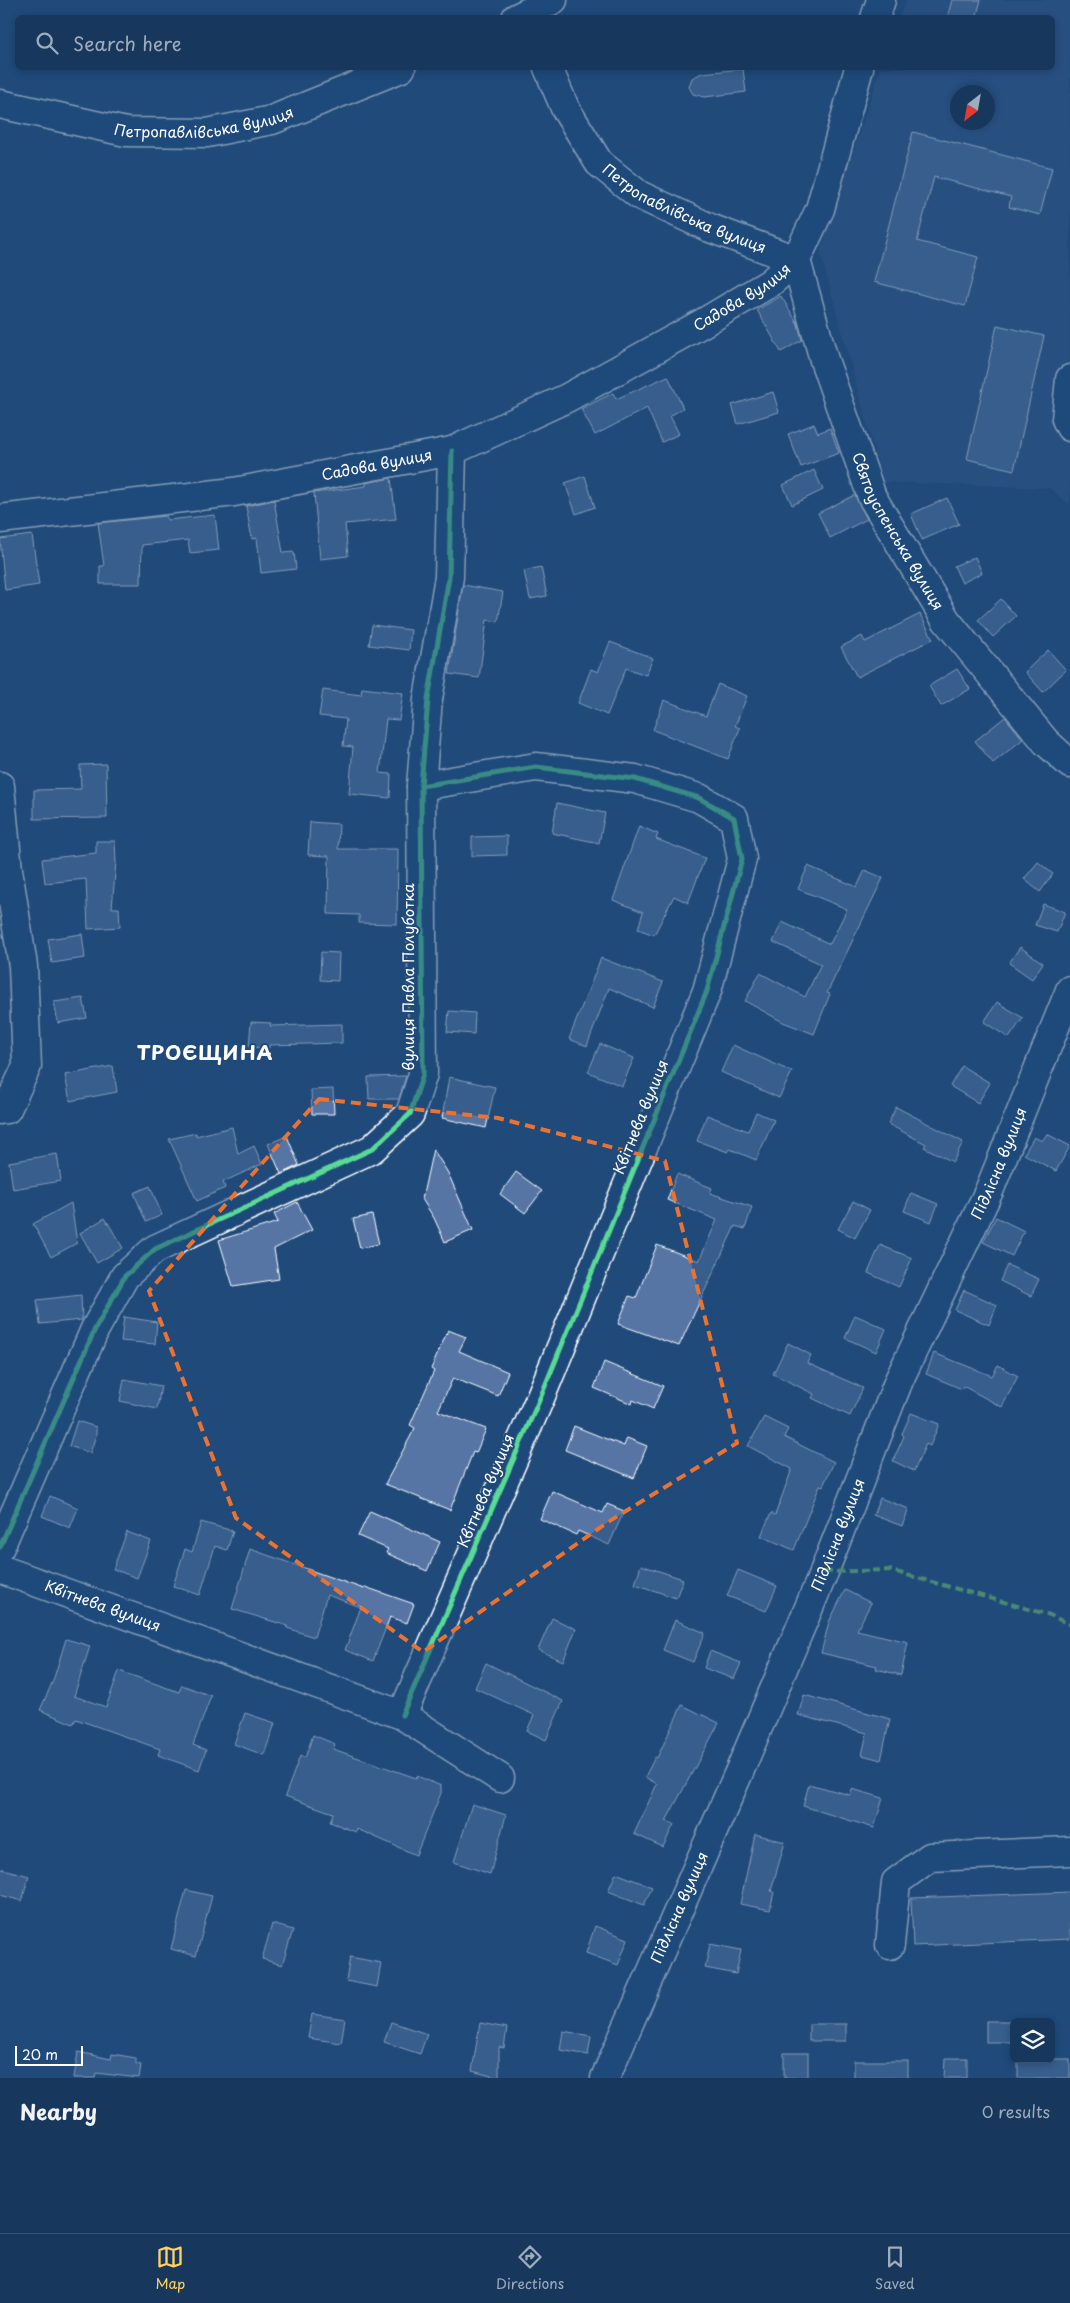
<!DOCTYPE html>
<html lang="en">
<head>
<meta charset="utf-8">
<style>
  :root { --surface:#17385c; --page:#203f62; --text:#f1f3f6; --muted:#9eacbb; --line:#365272; --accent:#ffd166 }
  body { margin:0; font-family:"Playpen Sans",sans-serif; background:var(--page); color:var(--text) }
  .controls { position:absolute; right:15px; bottom:15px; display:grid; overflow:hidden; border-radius:8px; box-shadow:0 2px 8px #0003 }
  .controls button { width:45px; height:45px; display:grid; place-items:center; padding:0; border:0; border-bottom:1px solid var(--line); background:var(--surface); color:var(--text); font:25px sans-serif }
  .compass { position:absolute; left:950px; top:85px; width:45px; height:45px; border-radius:50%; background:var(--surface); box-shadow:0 2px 8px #0003; rotate:211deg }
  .scale { position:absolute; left:15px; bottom:12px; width:68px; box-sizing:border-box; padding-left:5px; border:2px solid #fff; border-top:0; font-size:14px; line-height:18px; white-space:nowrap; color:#fff; -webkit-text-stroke:4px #1f4a7a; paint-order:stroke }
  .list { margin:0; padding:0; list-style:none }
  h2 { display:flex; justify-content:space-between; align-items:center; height:65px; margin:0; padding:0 20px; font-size:21px }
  h2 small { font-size:16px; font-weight:400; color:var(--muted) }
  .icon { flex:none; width:28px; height:28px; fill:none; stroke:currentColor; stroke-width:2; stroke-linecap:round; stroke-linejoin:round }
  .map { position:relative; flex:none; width:1070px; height:2078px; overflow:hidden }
  .search { position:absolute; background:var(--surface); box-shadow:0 2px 8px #0003; left:15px; right:15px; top:15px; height:55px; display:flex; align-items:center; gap:12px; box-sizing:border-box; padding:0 18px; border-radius:8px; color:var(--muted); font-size:19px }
  .sheet { height:155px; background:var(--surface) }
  nav { display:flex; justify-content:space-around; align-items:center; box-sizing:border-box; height:70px; border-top:1px solid var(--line); background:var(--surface); font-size:14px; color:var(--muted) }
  nav a { display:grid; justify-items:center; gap:2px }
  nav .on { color:var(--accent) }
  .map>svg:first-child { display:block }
</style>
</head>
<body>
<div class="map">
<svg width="1070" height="2078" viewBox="0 0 1070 2078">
  <rect width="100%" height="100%" fill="#1f4a7a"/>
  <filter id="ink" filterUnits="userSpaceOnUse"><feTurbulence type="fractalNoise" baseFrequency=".02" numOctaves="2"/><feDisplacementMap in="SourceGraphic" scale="10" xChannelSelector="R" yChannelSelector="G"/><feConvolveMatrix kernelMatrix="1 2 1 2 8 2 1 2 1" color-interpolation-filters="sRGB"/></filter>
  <g filter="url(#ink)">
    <!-- built -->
    <path fill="#305787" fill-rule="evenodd" d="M907,0H1070V505L1049,488L883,482L820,252L881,68H1052V18L899,17ZM958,92H988V122H958Z"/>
    <!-- building -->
    <g fill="#5674a5" stroke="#fff">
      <polygon points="952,0 981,0 976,18 947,18"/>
      <polygon points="743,69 746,92 704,97 693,94 689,87 692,78 702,73"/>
      <polygon points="913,132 1052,168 1040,215 1009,207 1011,197 934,177 917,241 978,257 965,306 874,282"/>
      <polygon points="781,296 798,324 802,340 781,352 757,310"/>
      <polygon points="997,325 1044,336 1014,470 967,459"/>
      <polygon points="668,376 683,408 670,416 679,434 662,442 647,408 595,435 581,409 613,393 616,399"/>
      <polygon points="773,392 779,412 738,424 732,405"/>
      <polygon points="814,424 818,433 830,428 839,453 801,467 788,434"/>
      <polygon points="814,470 823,490 792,505 783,485"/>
      <polygon points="585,476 595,507 576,514 565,483"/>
      <polygon points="391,478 396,519 345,524 348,556 320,559 314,493 366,486 366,483"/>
      <polygon points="855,495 867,519 830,538 818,513"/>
      <polygon points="947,498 959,524 922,540 911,514"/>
      <polygon points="274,500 283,553 294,552 296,569 261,573 257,538 252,539 246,506"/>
      <polygon points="215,515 219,550 190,553 188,540 142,545 141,584 100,584 100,566 104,566 98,523 166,516 167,520"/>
      <polygon points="32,535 39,585 5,590 0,539"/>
      <polygon points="975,557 982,573 962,583 954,566"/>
      <polygon points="541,567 547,596 530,599 524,571"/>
      <polygon points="463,585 503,592 498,622 487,620 479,678 449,674"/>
      <polygon points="1001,599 1016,616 993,637 978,620"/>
      <polygon points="920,614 933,639 857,677 841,647 862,636 865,642"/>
      <polygon points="372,625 411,630 409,650 369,645"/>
      <polygon points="610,642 653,658 646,675 626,668 607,715 578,703 591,669 598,672"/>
      <polygon points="1048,650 1066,670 1043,692 1025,672"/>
      <polygon points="957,669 970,689 941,706 929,686"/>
      <polygon points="718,684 747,696 735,726 740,728 728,759 653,730 664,700 706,716"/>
      <polygon points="362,688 403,693 399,720 386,719 380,773 391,774 390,798 349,794 353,747 343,746 346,719 319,716 323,690 361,695"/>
      <polygon points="1005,717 1023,739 993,763 975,741"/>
      <polygon points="106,764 107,818 34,819 34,790 81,789 80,765"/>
      <polygon points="557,803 605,813 599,843 552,833"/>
      <polygon points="310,822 339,824 338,849 398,849 397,924 359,923 359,915 328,914 329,856 308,855"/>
      <polygon points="639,826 658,834 656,839 705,858 688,903 674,896 654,935 638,929 643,912 613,900"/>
      <polygon points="507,836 507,855 472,856 472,837"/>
      <polygon points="96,841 115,841 116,862 112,908 119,908 120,927 88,929 86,879 45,883 42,859 96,853"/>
      <polygon points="1038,862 1053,874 1040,892 1024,879"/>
      <polygon points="808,866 857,887 865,870 883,878 827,993 830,994 814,1034 783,1022 745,1001 760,973 805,997 821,964 773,942 782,922 830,944 847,909 798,889"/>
      <polygon points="1043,904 1065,912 1057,932 1035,925"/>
      <polygon points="82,934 85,958 52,963 48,939"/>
      <polygon points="1020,947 1043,963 1032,979 1009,963"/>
      <polygon points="321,952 339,953 338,981 320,980"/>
      <polygon points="601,958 663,982 653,1007 609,988 587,1046 569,1039"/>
      <polygon points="83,998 87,1018 58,1023 54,1002"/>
      <polygon points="997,1002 1023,1018 1009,1038 984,1022"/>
      <polygon points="449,1011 475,1013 474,1034 447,1032"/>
      <polygon points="251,1022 271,1023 270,1026 342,1024 342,1043 269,1045 269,1048 249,1047"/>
      <polygon points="600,1044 634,1058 622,1086 588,1072"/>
      <polygon points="733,1045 792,1072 779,1098 721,1072"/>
      <polygon points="113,1066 117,1092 70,1101 65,1075"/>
      <polygon points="962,1066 990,1083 978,1103 950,1086"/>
      <polygon points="406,1076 399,1099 369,1099 368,1077"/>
      <polygon points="449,1077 495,1087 486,1128 442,1118"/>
      <polygon points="333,1089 334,1114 312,1114 311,1090"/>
      <polygon points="896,1107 963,1142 953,1162 924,1147 926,1144 888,1124"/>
      <polygon points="756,1112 774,1120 756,1160 730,1149 728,1152 697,1141 707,1115 748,1131"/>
      <polygon points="232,1127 238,1154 254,1146 262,1164 223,1182 225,1188 197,1201 169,1139 196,1133 196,1136"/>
      <polygon points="1047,1134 1070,1146 1056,1171 1024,1154 1034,1137 1042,1141"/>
      <polygon points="287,1136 299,1165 281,1174 268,1144"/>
      <polygon points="433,1149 448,1173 473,1230 445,1242 434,1218 422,1199"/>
      <polygon points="57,1154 61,1181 13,1189 9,1162"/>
      <polygon points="516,1172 542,1191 525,1213 500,1194"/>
      <polygon points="677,1174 712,1188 710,1193 752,1207 745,1229 735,1226 679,1346 618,1324 629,1296 636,1298 657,1245 699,1261 717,1220 667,1200"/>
      <polygon points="150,1186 162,1215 146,1222 134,1193"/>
      <polygon points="911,1193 938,1204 931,1222 904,1211"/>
      <polygon points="853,1201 870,1210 855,1238 838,1229"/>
      <polygon points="297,1202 312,1230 274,1249 279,1279 233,1286 219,1240 278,1222 274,1214"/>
      <polygon points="71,1203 77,1243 51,1257 33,1224"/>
      <polygon points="372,1215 379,1244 360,1248 353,1219"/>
      <polygon points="996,1217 1024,1231 1012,1256 983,1242"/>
      <polygon points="105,1218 123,1248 97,1263 80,1233"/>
      <polygon points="880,1245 912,1258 899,1287 868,1273"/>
      <polygon points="1007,1265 1039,1279 1031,1296 1000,1281"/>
      <polygon points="964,1290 997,1305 989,1325 955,1310"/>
      <polygon points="81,1295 82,1320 40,1324 37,1300"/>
      <polygon points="855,1315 886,1329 876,1352 845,1338"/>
      <polygon points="124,1317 157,1322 155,1344 121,1341"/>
      <polygon points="448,1330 466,1337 459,1351 508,1372 498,1396 453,1378 438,1411 486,1429 476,1453 473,1452 450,1510 385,1484 415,1428 410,1425 434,1371 431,1369"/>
      <polygon points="788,1343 811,1355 807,1363 863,1388 850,1416 812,1398 814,1394 773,1374"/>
      <polygon points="934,1353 992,1376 998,1365 1018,1376 1002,1407 963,1386 962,1389 926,1374"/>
      <polygon points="604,1362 663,1386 653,1409 633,1400 632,1404 594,1388"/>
      <polygon points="124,1379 161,1386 157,1409 120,1401"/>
      <polygon points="911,1413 939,1424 930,1446 926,1444 914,1471 893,1461 904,1436 902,1434"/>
      <polygon points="764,1417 788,1429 784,1437 834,1462 823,1486 820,1485 794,1550 761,1536 771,1513 775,1515 792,1469 748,1446"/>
      <polygon points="77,1421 96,1427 96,1435 90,1453 69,1446"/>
      <polygon points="574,1426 624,1446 627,1438 647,1446 634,1478 565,1450"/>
      <polygon points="552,1491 603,1513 607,1504 624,1511 609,1545 578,1531 576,1535 540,1519"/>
      <polygon points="50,1496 78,1508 70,1528 42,1516"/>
      <polygon points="880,1498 909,1509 902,1526 873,1515"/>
      <polygon points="370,1511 440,1542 427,1571 386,1553 388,1549 358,1536"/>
      <polygon points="201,1522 233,1531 227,1550 215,1546 200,1595 173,1586 185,1549 192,1552"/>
      <polygon points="127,1532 151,1541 137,1578 113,1569"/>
      <polygon points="250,1549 364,1589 365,1587 414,1604 407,1623 390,1617 373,1661 345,1650 361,1607 327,1595 314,1637 287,1628 288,1626 232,1609"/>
      <polygon points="641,1565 683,1579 676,1598 635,1584"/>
      <polygon points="738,1570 777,1586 766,1611 727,1596"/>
      <polygon points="845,1590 871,1603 857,1630 908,1642 901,1675 876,1669 877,1666 821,1653 829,1622"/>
      <polygon points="552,1618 576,1629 563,1661 538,1650"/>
      <polygon points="675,1620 705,1633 693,1662 663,1650"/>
      <polygon points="66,1639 90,1646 74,1696 106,1707 119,1671 179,1692 182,1685 211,1696 193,1745 206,1750 199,1770 158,1755 160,1749 76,1719 73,1724 40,1710 53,1681"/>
      <polygon points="710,1651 741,1663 734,1679 704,1668"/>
      <polygon points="486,1663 563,1701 546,1740 527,1731 534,1715 475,1688"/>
      <polygon points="804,1695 890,1719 881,1760 862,1755 867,1733 798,1715"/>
      <polygon points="682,1705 719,1723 666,1821 674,1824 663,1847 634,1834 657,1784 645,1777 655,1757 657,1758"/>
      <polygon points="245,1713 275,1723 264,1755 234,1744"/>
      <polygon points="313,1735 335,1744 333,1749 416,1778 417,1776 441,1786 441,1793 416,1855 357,1829 356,1832 330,1822 333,1813 285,1796 300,1756 305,1758"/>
      <polygon points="809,1784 850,1795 852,1789 883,1798 874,1828 803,1806"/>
      <polygon points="472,1804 506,1815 490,1874 454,1862"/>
      <polygon points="755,1834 785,1842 771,1891 774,1892 770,1910 740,1904"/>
      <polygon points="0,1868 29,1876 22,1901 0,1895"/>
      <polygon points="616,1873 652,1887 644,1905 608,1891"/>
      <polygon points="186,1890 212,1896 196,1956 171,1949"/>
      <polygon points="1070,1892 1070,1939 913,1946 911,1898"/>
      <polygon points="272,1924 293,1930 282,1965 262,1959"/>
      <polygon points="595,1926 628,1939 618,1965 586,1953"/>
      <polygon points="710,1944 741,1950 736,1974 705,1968"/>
      <polygon points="350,1957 381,1963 377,1987 346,1981"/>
      <polygon points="312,2014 345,2019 341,2043 308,2038"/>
      <rect x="986" y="2021" width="25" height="21"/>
      <polygon points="391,2022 427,2034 420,2054 384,2042"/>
      <polygon points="480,2023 507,2028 504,2048 499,2047 499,2078 472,2071"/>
      <rect x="809" y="2024" width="37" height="17"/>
      <polygon points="563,2031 591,2036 588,2055 560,2050"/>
      <polygon points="78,2052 111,2059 112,2054 136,2058 136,2064 141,2065 139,2078 96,2073 95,2078 74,2078"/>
      <rect x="784" y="2053" width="24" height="25"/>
      <polygon points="945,2058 967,2058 967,2078 944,2078"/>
      <rect x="1018" y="2059" width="52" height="19"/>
      <rect x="854" y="2061" width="54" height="17"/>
    </g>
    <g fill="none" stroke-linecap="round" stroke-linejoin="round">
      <defs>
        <g id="minor">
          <polyline points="516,18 553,0"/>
          <polyline points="875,18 881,0"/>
          <path id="s1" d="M548,68L565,108L599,163L639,195L710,228L796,260"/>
          <path id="s2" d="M0,104L126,132L207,133L272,120L401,68"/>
          <path id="s3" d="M796,260L824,360L872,497L946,620L1046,742L1070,764"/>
          <polyline points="1070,379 1066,419 1070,427"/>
          <path id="s4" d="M0,519L234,492L452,451L567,398L701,324L770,283L796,260L820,209L859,68"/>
          <polyline points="0,786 8,870 23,966 27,1066 7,1109 0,1110"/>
          <polyline points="0,1547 95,1329 125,1276 155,1249 372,1149 410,1114 423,1074 421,786 428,699 449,577 452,451"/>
          <path id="s5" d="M0,1569L402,1715L500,1778"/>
          <polyline points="402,1715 541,1396 707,991 742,859 734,818 699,798 635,779 536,767 421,786"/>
          <polyline points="890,1945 896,1882 930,1857 1070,1851"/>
          <path id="s6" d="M605,2078L740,1770L824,1572L899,1380L989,1191L1070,990"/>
        </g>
      </defs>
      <!-- minor casing -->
      <use href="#minor" stroke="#fff" stroke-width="31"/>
      <!-- minor -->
      <use href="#minor" stroke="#1f4a7a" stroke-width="28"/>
      <!-- quiet -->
      <polyline stroke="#7fd670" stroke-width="4" stroke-dasharray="8 4" stroke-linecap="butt" points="824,1572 889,1570 1050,1615 1070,1625"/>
      <defs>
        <g id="cycleway">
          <polyline points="0,1547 95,1329 125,1276 155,1249 372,1149 410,1114 423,1074 421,786 428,699 449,577 452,451"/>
          <polyline points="402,1715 541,1396 707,991 742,859 734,818 699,798 635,779 536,767 421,786"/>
        </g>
      </defs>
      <!-- cycleway casing -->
      <use href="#cycleway" stroke="#1f4a7a" stroke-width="8"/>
      <!-- cycleway -->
      <use href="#cycleway" stroke="#5adb95" stroke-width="5"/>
    </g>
  </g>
  <!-- marked area -->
  <path d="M0 0H1070V2078H0ZM319,1099L498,1118L665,1161L737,1443L608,1522L423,1652L236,1518L149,1291Z" fill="#1f4a7a" fill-opacity=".55" fill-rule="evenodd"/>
  <path fill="none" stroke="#eb7230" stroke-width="4" stroke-dasharray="10 6" stroke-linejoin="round" d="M319,1099L498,1118L665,1161L737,1443L608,1522L423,1652L236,1518L149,1291Z"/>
  <g text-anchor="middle" stroke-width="4" stroke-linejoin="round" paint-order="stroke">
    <!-- street labels -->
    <g font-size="15" fill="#fff" stroke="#1f4a7a">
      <text dy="5" stroke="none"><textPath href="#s2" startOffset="208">Петропавлівська вулиця</textPath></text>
      <text dy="5" stroke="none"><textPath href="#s1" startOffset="206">Петропавлівська вулиця</textPath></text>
      <text dy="5" stroke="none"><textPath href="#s4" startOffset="786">Садова вулиця</textPath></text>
      <text dy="5" stroke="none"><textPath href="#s4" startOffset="381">Садова вулиця</textPath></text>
      <text dy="5" stroke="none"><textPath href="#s3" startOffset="291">Святоуспенська вулиця</textPath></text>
      <text transform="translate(409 977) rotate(-90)" y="5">вулиця Павла Полуботка</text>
      <text transform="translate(641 1117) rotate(-68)" y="5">Квітнева вулиця</text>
      <text dy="5" stroke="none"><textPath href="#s6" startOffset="996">Підлісна вулиця</textPath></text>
      <text transform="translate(486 1491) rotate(-67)" y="5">Квітнева вулиця</text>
      <text dy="5" stroke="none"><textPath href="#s6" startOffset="591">Підлісна вулиця</textPath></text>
      <text dy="5" stroke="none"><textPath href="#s5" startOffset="109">Квітнева вулиця</textPath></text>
      <text dy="5" stroke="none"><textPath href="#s6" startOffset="186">Підлісна вулиця</textPath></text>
    </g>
    <!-- district labels -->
    <g font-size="20" font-weight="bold" letter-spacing="1" fill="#fff" stroke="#1f4a7a">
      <text x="205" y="1060">ТРОЄЩИНА</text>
    </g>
  </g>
</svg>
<div class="controls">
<button><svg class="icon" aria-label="layers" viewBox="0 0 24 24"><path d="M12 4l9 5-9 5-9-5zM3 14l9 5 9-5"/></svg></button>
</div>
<svg class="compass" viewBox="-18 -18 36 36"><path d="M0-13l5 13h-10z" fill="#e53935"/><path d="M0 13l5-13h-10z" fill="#9eacbb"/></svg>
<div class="scale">20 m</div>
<div class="search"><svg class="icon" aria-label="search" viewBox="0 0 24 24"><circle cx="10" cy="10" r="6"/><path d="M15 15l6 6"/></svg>Search here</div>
</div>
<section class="sheet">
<h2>Nearby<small>0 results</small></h2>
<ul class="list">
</ul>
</section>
<nav>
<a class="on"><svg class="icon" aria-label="map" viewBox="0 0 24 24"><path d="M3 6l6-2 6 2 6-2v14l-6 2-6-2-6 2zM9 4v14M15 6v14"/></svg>Map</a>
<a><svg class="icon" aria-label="directions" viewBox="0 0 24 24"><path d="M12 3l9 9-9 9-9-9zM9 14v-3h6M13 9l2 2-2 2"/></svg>Directions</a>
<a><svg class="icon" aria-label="saved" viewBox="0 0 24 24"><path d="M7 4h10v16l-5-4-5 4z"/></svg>Saved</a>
</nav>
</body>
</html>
